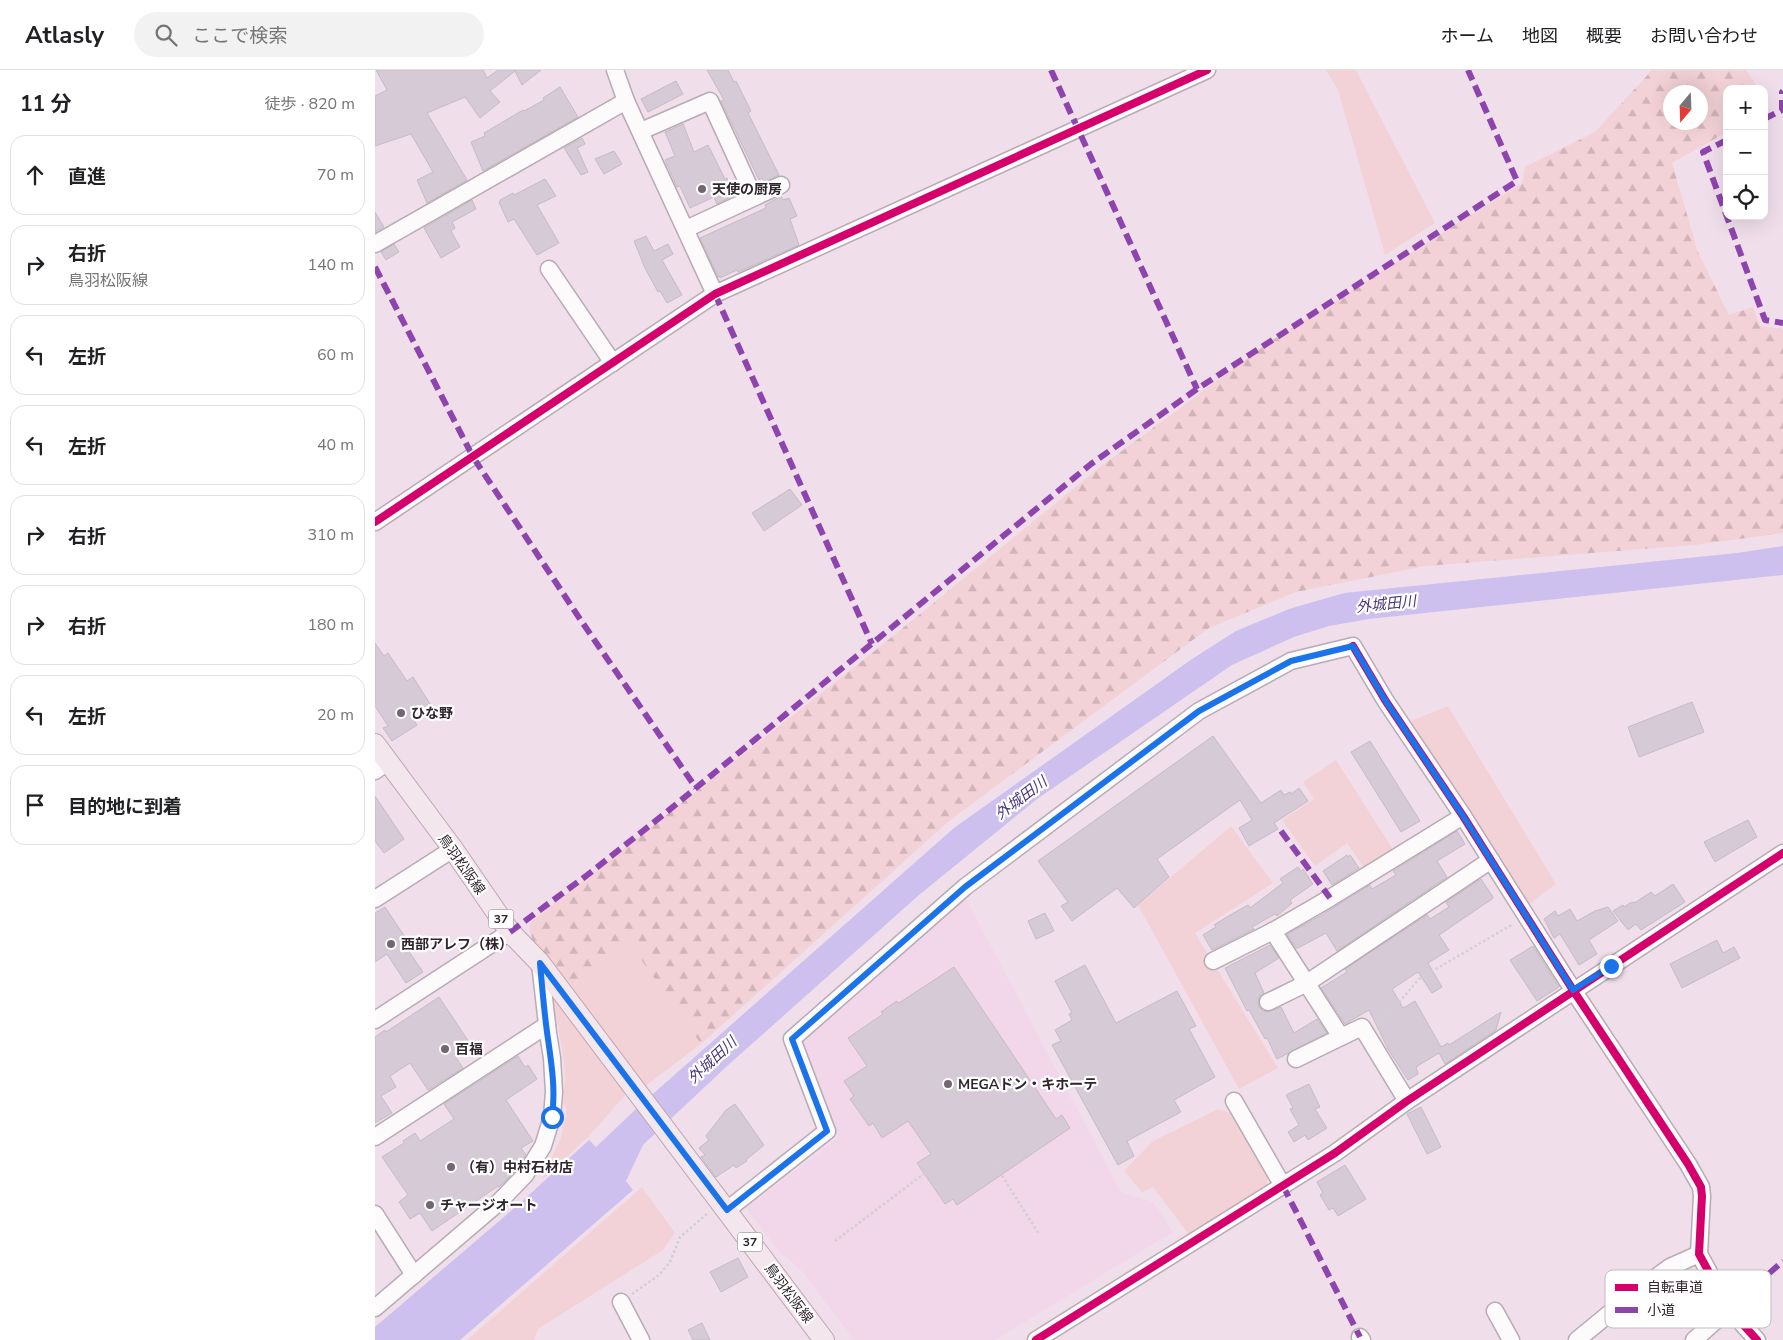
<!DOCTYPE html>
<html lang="ja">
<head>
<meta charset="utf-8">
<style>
  :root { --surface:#fff; --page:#f2f2f2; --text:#202124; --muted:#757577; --line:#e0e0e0 }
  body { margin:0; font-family:"Nunito Sans","Noto Sans JP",sans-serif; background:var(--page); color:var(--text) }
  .controls { position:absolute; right:15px; top:15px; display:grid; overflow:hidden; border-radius:10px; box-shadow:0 5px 20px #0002 }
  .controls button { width:45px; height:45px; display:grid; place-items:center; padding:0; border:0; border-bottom:1px solid var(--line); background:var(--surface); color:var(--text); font:25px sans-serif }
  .compass { position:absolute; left:1288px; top:15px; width:45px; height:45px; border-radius:50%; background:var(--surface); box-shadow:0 5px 20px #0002; rotate:199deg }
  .stop { position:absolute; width:15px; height:15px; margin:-11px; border:4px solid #1a73e8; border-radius:50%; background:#fff }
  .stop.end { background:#1a73e8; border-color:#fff; box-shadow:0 1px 5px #0008 }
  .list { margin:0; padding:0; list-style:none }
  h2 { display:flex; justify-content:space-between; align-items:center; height:65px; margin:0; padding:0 20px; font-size:21px }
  h2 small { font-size:16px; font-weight:400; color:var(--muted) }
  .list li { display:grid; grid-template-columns:32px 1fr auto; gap:15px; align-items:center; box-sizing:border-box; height:80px; margin:0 10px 10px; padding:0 10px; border:1px solid var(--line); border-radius:15px }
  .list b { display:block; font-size:19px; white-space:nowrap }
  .list p { margin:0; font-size:16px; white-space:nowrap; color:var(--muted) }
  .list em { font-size:16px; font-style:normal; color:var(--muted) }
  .icon { flex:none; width:28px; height:28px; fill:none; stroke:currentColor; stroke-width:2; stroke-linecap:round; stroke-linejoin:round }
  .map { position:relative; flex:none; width:1408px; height:1270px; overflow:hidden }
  header { display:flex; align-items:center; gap:30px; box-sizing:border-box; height:70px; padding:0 25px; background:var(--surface); border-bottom:1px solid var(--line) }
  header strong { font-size:24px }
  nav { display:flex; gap:28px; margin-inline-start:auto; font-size:18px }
  .search { width:350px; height:45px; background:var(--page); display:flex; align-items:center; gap:12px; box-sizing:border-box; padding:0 18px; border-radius:28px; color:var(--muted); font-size:19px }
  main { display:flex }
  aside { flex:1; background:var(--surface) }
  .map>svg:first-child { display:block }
</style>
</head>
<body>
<header>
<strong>Atlasly</strong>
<div class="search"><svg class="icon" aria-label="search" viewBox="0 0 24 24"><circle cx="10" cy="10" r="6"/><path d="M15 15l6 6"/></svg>ここで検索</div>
<nav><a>ホーム</a><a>地図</a><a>概要</a><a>お問い合わせ</a></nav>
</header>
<main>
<aside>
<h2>11 分<small>徒歩 · 820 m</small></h2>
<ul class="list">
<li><svg class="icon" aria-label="ahead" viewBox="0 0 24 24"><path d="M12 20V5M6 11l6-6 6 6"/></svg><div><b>直進</b></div><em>70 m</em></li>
<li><svg class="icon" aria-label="right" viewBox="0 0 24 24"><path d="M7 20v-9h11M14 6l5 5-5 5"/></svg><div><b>右折</b><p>鳥羽松阪線</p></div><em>140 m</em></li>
<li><svg class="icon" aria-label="left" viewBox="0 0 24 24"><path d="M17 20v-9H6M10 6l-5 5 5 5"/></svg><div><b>左折</b></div><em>60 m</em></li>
<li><svg class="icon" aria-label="left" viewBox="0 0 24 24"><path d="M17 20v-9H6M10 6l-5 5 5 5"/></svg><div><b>左折</b></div><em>40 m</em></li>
<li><svg class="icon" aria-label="right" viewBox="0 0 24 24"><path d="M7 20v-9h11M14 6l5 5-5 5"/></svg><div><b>右折</b></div><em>310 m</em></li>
<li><svg class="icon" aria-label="right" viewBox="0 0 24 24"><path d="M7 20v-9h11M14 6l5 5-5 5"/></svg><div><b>右折</b></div><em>180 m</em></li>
<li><svg class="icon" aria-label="left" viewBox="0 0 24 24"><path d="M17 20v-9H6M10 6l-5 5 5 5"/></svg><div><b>左折</b></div><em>20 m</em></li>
<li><svg class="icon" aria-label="arrive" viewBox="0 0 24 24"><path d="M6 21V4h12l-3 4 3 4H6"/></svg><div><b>目的地に到着</b></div></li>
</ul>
</aside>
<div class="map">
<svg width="1408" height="1270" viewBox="0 0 1408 1270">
  <defs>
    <pattern id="forest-firs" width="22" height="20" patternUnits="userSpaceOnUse" patternTransform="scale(1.25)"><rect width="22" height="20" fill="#f3d2d7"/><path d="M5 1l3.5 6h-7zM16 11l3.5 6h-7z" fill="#d1b4b9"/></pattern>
  </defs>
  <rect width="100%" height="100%" fill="#f0dfeb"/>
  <!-- built -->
  <polygon fill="#f2d6ea" points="590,827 746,1122 778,1132 798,1162 620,1270 479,1270 426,1200 403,1180 371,1138 464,1067 425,974"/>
  <!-- green -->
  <g fill="#f3d2d7">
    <polygon points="951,0 981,0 1060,153 1010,185 963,20"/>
    <polygon points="1073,636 1181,814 1153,835 1036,651"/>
    <polygon points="961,690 1019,781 990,799 972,773 940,796 907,750 939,729 928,712"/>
    <polygon points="856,756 898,813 820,863 903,998 864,1019 763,835"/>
    <polygon points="255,874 326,974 269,1017 196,918"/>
    <polygon points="172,920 252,1023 215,1065 168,1109 167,1108 186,1068 192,1040 188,1032 190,1011 189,990 182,950 175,951"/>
    <polygon points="843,1039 862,1045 893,1104 891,1119 815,1166 778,1117 767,1122 749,1101 778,1071"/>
    <polygon points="267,1117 300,1163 288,1180 163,1259 159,1270 92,1270"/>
  </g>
  <!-- forest -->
  <path fill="url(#forest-firs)" fill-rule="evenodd" d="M1277,0H1371L1384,19H1352V62L1297,93L1323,182L1354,245L1378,237L1385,256L1408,259V463L1320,475L1051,496L921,522L834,558L574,751L326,974L255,874L196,918L157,869L154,857L157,851L502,579L725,397L893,273L1147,113L1150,97L1220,62ZM1296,22H1326V52H1296Z"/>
  <!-- water -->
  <polygon fill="#cdc0ee" points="1408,476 1408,505 994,549 954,556 919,567 857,595 662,729 544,825 351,997 268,1075 251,1111 258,1120 85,1270 0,1270 0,1257 143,1135 214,1070 221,1077 262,1038 579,758 817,589 861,561 914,539 969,523 1362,483"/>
  <!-- building -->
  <g fill="#d5cad5" stroke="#c6bbc5">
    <polygon points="1,0 108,0 112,8 123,0 166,0 147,15 140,1 115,21 125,32 105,48 90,27 52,43 92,110 52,133 42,110 58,102 36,64 0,76 0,26 12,20"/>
    <polygon points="332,0 353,0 359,12 361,11 376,41 373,43 404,105 389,112 387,108 384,110 346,31 349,30"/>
    <polygon points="301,11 308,24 273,42 266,29"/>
    <polygon points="185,17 203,47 108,101 96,72 110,66 109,63 148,40 149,41 169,30 168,28"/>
    <polygon points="308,54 319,82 333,75 350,109 352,108 360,125 342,134 339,127 315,138 305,116 302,117 290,90 300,86 290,62"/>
    <polygon points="207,68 210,74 202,78 213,102 206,105 189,78"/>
    <polygon points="239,81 247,94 229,104 220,89"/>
    <polygon points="170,109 181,126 162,135 184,173 162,185 139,149 133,152 124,132 125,132 125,130 138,123 139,125"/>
    <polygon points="406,126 408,130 414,128 422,146 415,149 424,175 363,202 362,200 345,208 345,206 343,207 325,168 391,138 390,135"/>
    <polygon points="97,130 101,139 77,152 80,158 76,161 85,177 66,188 49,158"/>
    <polygon points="0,142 9,157 0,162"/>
    <polygon points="271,166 279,181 293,174 298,184 287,190 307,225 292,233 285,221 283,222 270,198 259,171"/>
    <polygon points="19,174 24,182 11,190 6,182"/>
    <polygon points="415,419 427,435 389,461 377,443"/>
    <polygon points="0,573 9,586 13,583 32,611 38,607 57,637 38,649 42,655 17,671 8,658 13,656 0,636"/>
    <polygon points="1317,632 1329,662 1264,687 1253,657"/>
    <polygon points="838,666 886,733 906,720 909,725 915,722 916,724 924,718 933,731 899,753 903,759 874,776 864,758 877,750 865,730 782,789 794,807 759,838 742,818 697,851 686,836 693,832 663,791"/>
    <polygon points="995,671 1045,751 1026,762 976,682"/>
    <polygon points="0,726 29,769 9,783 0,771"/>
    <polygon points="1373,750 1382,767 1340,792 1329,772"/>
    <polygon points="1082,761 1090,774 1062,791 1072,807 962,881 951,863 923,878 921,878 912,864 945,846 995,815 997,819 1021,805 1018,801"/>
    <polygon points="972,785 973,787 975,785 984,798 957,815 948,801"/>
    <polygon points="923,797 926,801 928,799 938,814 915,830 917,833 902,846 900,844 877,857 879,859 837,880 828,865 841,857 839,855 855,845 873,835 875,838 908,813 905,809"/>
    <polygon points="1106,809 1118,827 1117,829 1064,865 1074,880 1053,893 1067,917 1057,923 1043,902 1017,919 1028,938 1040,931 1066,977 1073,973 1074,975 1126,942 1121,960 1070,994 1064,983 1041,997 1043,1004 1033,1010 1013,979 994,940 970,954 946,918 972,902 970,899 1052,845 1055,849 1074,837 1071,832"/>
    <polygon points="1298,814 1310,832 1266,860 1261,854 1253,860 1238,841 1248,835 1249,837 1255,833 1261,832 1276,822 1280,826"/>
    <polygon points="10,837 34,873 30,876 48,902 31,913 12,884 0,892 0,843"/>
    <polygon points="1233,837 1243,851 1214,870 1222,884 1204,895 1185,864 1179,868 1169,849 1180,841 1183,846 1195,839 1202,851 1220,841"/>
    <polygon points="670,843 679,861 661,869 653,851"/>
    <polygon points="1342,870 1348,883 1359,877 1365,888 1307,918 1295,894"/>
    <polygon points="895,875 904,888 880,903 889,923 884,927 883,932 884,937 888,941 893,942 906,937 919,963 942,949 952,963 902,989 892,968 890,969 874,940 872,941 850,898"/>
    <polygon points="1158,876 1184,917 1162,931 1135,890"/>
    <polygon points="710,895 741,953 802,921 821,956 814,959 840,1007 799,1030 806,1042 752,1071 759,1086 743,1095 677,975 686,971 680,960 697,950 694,944 697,943 680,911"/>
    <polygon points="579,897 681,1049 687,1045 695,1058 582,1135 578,1129 570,1134 542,1093 556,1084 533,1051 507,1068 498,1053 494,1056 475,1029 479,1026 469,1011 492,996 473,968 508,944 506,942 522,931 524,933"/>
    <polygon points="64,927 96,975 80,986 88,998 53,1020 35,993 15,1006 21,1017 6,1026 17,1043 0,1053 0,967 10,960 11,962"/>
    <polygon points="143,986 150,997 153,995 162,1009 131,1030 158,1071 146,1078 151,1085 142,1099 124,1117 123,1116 57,1161 45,1143 35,1149 24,1132 33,1125 7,1087 29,1073 28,1071 40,1063 45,1071 79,1049 69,1034"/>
    <polygon points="934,1014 945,1037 940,1039 952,1058 933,1070 930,1065 919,1072 913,1062 924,1055 915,1039 918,1038 911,1025"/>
    <polygon points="360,1034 389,1075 371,1090 372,1091 361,1098 359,1095 341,1107 326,1087 330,1085 324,1078 334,1070 331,1066 351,1040"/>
    <polygon points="1046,1037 1066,1077 1052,1084 1032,1044"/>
    <polygon points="970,1095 991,1129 963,1146 958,1138 954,1140 945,1125 948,1123 942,1112"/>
    <polygon points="363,1188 373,1207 346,1222 335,1202"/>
    <polygon points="327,1253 335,1270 318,1270 313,1260"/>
  </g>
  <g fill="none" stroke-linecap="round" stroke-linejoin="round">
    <defs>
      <g id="minor">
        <polyline points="240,0 251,31 340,224"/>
        <polyline points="266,61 335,31 379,127"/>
        <polyline points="311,159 406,115"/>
        <polyline points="0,174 251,31"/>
        <polyline points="174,199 238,293"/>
        <polyline points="0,452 340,224 832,0"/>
        <polyline points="0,701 12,692"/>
        <polyline points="0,829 78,779"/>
        <polyline points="838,891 898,861"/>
        <polyline points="893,932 932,913 1116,790"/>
        <polyline points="0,950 135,862"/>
        <polyline points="921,989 966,967"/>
        <polyline points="859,1031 908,1116"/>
        <polyline points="1032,1031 987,957 966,967 898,861 955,828 1088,746"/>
        <polyline points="0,1067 172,955"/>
        <polyline points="352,1140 452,1061 417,969 590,817 824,641 916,591 978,576 1010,630 1088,746 1198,920 1313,1094 1326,1117 1327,1126 1324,1184 1354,1239 1382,1270"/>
        <polyline points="0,1144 39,1205"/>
        <polyline points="246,1232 266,1270"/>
        <polyline points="0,1238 123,1133 150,1105 168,1076 177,1047 179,1022 177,988 173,963 165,893"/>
        <polyline points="1120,1241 1136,1270"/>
        <polyline points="985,1267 987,1270"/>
        <polyline points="661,1270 960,1083 1032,1031 1408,783"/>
        <polyline points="1202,1270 1258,1224 1295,1197 1324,1184"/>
        <polyline points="1319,1270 1354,1239"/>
      </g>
      <polyline id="major" points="0,674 78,779 135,862 165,893 449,1270"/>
    </defs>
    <!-- minor casing -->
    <use href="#minor" stroke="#b7abb4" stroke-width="19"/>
    <!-- major casing -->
    <use href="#major" stroke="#bfa6b2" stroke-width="22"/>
    <!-- path -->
    <g stroke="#d3cfd2" stroke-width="2.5" stroke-dasharray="2.5 2.5" stroke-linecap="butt">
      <polyline points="1000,950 1020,937 1044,909 1138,854"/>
      <polyline points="619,1093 664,1164"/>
      <polyline points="460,1171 554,1100"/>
      <polyline points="257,1224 284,1205 295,1192 305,1167 332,1144"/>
    </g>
    <!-- minor -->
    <use href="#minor" stroke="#fdfafc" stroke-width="16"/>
    <!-- major -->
    <use href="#major" stroke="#f3e7ed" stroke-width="20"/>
    <!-- quiet -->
    <g stroke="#8e44ad" stroke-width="6" stroke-dasharray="12 6" stroke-linecap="butt">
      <polyline points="676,0 822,319"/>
      <polyline points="1389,49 1407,40 1407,22 1408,21"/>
      <polyline points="1352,70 1328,82 1390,250 1408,253"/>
      <polyline points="0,197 98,387 207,552 321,718"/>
      <polyline points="340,224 497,574"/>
      <polyline points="906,761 955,828"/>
      <polyline points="135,862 211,806 288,745 716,394 822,319 1142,111 1093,0"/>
      <polyline points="908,1116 985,1267"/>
      <polyline points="1354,1239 1408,1191"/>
    </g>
    <defs>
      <g id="cycleway">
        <polyline points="0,452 340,224 832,0"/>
        <polyline points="978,576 1010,630 1088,746 1198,920 1313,1094 1326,1117 1327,1126 1324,1184 1354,1239 1382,1270"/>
        <polyline points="661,1270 960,1083 1032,1031 1408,783"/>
      </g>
    </defs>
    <!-- cycleway casing -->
    <use href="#cycleway" stroke="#fff" stroke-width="11"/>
    <!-- cycleway -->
    <use href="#cycleway" stroke="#d6006c" stroke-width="8"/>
  </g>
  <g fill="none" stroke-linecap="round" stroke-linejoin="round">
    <!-- route -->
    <path stroke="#1a73e8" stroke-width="6" d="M177,1047C181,1018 176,991 172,962C169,940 167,916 165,893L352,1140L452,1061L417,969L590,817L824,641L916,591L978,576L1010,630L1088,746L1198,920L1236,896"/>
  </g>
  <!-- markers -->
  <g fill="#736670" stroke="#fff" stroke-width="2">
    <circle cx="327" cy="119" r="5"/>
    <circle cx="26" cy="643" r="5"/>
    <circle cx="16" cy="874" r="5"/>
    <circle cx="70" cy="979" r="5"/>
    <circle cx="573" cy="1014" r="5"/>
    <circle cx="76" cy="1097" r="5"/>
    <circle cx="55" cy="1135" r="5"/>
  </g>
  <g text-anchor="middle" stroke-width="4.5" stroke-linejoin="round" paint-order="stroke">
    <!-- shield labels -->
    <g fill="#fff" stroke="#6e666c" stroke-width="1">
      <rect x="113.5" y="839.5" width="25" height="19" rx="4"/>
      <rect x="362.5" y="1162.5" width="25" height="19" rx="4"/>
    </g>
    <g font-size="12" font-weight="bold" fill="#30252d">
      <text x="126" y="853">37</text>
      <text x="375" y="1176">37</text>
    </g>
    <!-- poi labels -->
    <g font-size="14" font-weight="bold" fill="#30252d" stroke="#fff" text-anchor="start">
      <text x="337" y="124">天使の厨房</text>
      <text x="36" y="648">ひな野</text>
      <text x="26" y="879">西部アレフ（株）</text>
      <text x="80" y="984">百福</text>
      <text x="583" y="1019">MEGAドン・キホーテ</text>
      <text x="86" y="1102">（有）中村石材店</text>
      <text x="65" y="1140">チャージオート</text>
    </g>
    <!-- street labels -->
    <g font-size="14" fill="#30252d" stroke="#fff">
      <text transform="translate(87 794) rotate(55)" y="5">鳥羽松阪線</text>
      <text transform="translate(414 1223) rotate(53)" y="5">鳥羽松阪線</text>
    </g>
    <!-- water labels -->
    <g font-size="15" font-style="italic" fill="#48357c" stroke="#fff">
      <text transform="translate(1011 534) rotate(-6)" y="5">外城田川</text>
      <text transform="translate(646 728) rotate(-37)" y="5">外城田川</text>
      <text transform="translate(337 990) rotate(-43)" y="5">外城田川</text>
    </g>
  </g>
  <!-- legend -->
  <rect x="1230" y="1200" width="166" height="58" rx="8" fill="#fff" stroke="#c1bec0" stroke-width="1"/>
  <rect x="1240" y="1214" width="23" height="7" fill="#d6006c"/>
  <rect x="1240" y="1237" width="23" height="6" fill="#8e44ad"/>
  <g font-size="14" fill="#30252d">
    <text x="1272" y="1222">自転車道</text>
    <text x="1272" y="1245">小道</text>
  </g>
</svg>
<div class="controls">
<button>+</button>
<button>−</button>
<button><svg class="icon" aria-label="locate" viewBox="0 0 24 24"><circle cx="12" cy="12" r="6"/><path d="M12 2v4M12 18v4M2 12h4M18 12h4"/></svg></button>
</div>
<svg class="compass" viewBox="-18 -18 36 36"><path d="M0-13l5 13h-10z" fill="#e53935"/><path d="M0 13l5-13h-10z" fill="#757577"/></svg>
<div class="stop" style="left:177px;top:1047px"></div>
<div class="stop end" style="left:1236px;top:896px"></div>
</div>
</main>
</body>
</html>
